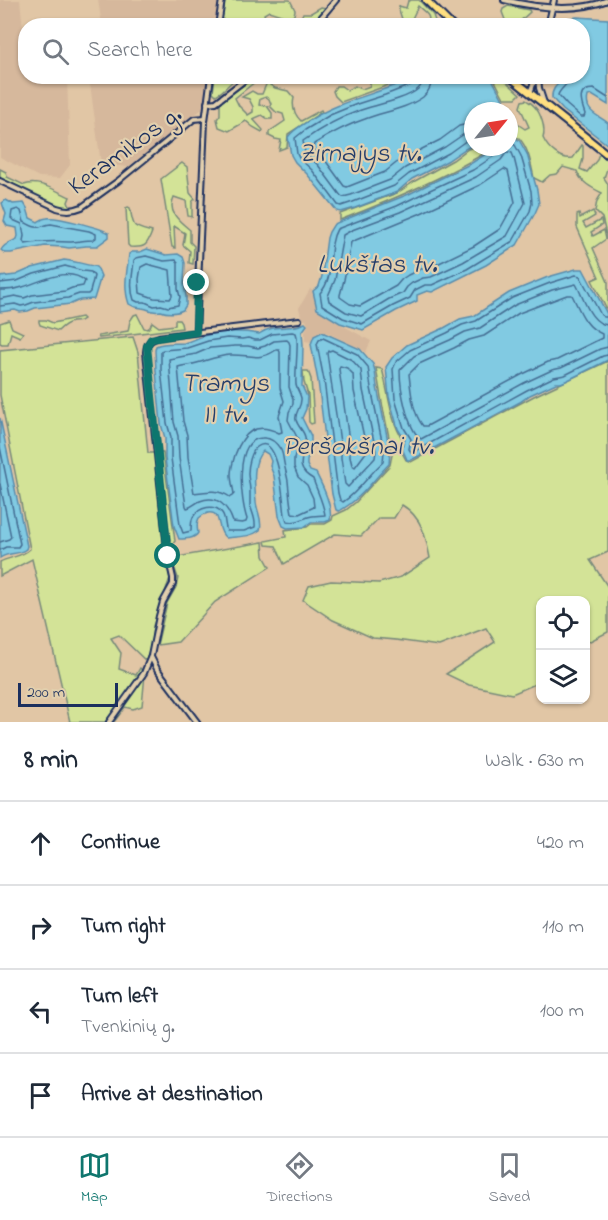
<!DOCTYPE html>
<html lang="en">
<head>
<meta charset="utf-8">
<style>
  :root { --surface:#fff; --page:#f6f6f7; --text:#1f2937; --muted:#747a83; --line:#e0e1e3; --accent:#0f766e }
  body { margin:0; font-family:"Indie Flower",sans-serif; background:var(--page); color:var(--text) }
  .controls { position:absolute; right:18px; bottom:18px; display:grid; overflow:hidden; border-radius:12px; box-shadow:0 2px 4px #0004 }
  .controls button { width:54px; height:54px; display:grid; place-items:center; padding:0; border:0; border-bottom:2px solid var(--line); background:var(--surface); color:var(--text); font:30px sans-serif }
  .compass { position:absolute; left:464px; top:102px; width:54px; height:54px; border-radius:50%; background:var(--surface); box-shadow:0 2px 4px #0004; rotate:60deg }
  .scale { position:absolute; left:18px; bottom:15px; width:100px; box-sizing:border-box; padding-left:6px; border:3px solid #1b2f5e; border-top:0; font-size:16px; line-height:21px; white-space:nowrap; color:#1b2f5e; -webkit-text-stroke:4px #e2cfad; paint-order:stroke }
  .stop { position:absolute; width:18px; height:18px; margin:-14px; border:4px solid #0f766e; border-radius:50%; background:#fff }
  .stop.end { background:#0f766e; border-color:#fff; box-shadow:0 2px 6px #0008 }
  .list { margin:0; padding:0; list-style:none }
  h2 { display:flex; justify-content:space-between; align-items:center; height:78px; margin:0; padding:0 24px; font-size:26px }
  h2 small { font-size:20px; font-weight:400; color:var(--muted) }
  .list li { display:grid; grid-template-columns:39px 1fr auto; gap:18px; align-items:center; box-sizing:border-box; height:84px; padding:0 24px; border-top:2px solid var(--line) }
  .list b { display:block; font-size:22px; white-space:nowrap }
  .list p { margin:0; font-size:20px; white-space:nowrap; color:var(--muted) }
  .list em { font-size:20px; font-style:normal; color:var(--muted) }
  .icon { flex:none; width:33px; height:33px; fill:none; stroke:currentColor; stroke-width:2; stroke-linecap:round; stroke-linejoin:round }
  .map { position:relative; flex:none; width:608px; height:722px; overflow:hidden }
  .search { position:absolute; background:var(--surface); box-shadow:0 2px 4px #0004; left:18px; right:18px; top:18px; height:66px; display:flex; align-items:center; gap:15px; box-sizing:border-box; padding:0 21px; border-radius:24px; color:var(--muted); font-size:22px }
  .sheet { height:414px; background:var(--surface) }
  nav { display:flex; justify-content:space-around; align-items:center; box-sizing:border-box; height:84px; border-top:2px solid var(--line); background:var(--surface); font-size:16px; color:var(--muted) }
  nav a { display:grid; justify-items:center; gap:3px }
  nav .on { color:var(--accent) }
  .map>svg:first-child { display:block }
</style>
</head>
<body>
<div class="map">
<svg width="608" height="722" viewBox="0 0 608 722">
  <rect width="100%" height="100%" fill="#e1c6a5"/>
  <filter id="ink" filterUnits="userSpaceOnUse"><feTurbulence type="fractalNoise" baseFrequency=".0167" numOctaves="2"/><feDisplacementMap in="SourceGraphic" scale="12" xChannelSelector="R" yChannelSelector="G"/><feConvolveMatrix kernelMatrix="1 2 1 2 8 2 1 2 1" color-interpolation-filters="sRGB"/></filter>
  <g filter="url(#ink)">
    <!-- built -->
    <g fill="#d6b89c">
      <polygon points="0,0 20,0 25,47 26,76 67,77 70,165 60,178 39,177 0,157"/>
      <polygon points="98,0 222,0 218,26 102,25"/>
      <polygon points="89,77 211,77 207,105 128,167 101,164"/>
      <polygon points="310,289 313,291 317,309 340,324 371,341 366,352 326,332 314,336 311,342 305,341 305,332 308,325 306,320 302,320 299,308"/>
    </g>
    <!-- green -->
    <g fill="#d3e397" stroke="#77897a" stroke-width="1.5">
      <polygon points="225,0 290,0 295,10 294,15 290,18 269,11 264,14 265,17 277,25 263,25 258,23 252,25 221,25"/>
      <path d="M411,0H419L433,15L435,21L438,25H428C431,14 426,14 418,6L409,25H404V23L403,22L399,10V6L406,8L408,1Z"/>
      <polygon points="508,6 529,10 530,12 516,25 507,25 502,12 503,9"/>
      <polygon points="321,7 326,8 311,25 303,25 300,20 303,13 311,13"/>
      <polygon points="215,77 215,76 237,77 221,92 216,95 213,92"/>
      <path d="M254,77H261L235,98L239,106L248,115L253,112V107L249,99L242,97L252,91L257,94H262L268,80L271,79L276,82L271,83L270,85L275,88L288,91L294,98C292,106 294,114 301,121L321,110L322,112L288,134L287,147L279,150L281,140L275,139L269,136V132L285,121L283,114L276,112L270,106L271,104L269,99L266,97L260,99L259,105L267,106L272,113V119H268L262,115L253,119L263,130L262,132L253,127L246,121L229,131L219,127L217,119L220,115V103Z"/>
      <polygon points="375,77 390,77 391,79 401,77 411,77 341,102 335,96 333,91 336,86 341,86 347,90 355,86 362,89 370,86 370,79"/>
      <polygon points="493,77 501,77 520,94 516,98 504,98"/>
      <path d="M526,100C529,102 532,103 534,106C541,113 546,129 543,138C548,149 560,160 573,158L582,145L583,146V159L580,169L587,172L597,160L598,156L601,154L608,160V169H607L604,178L608,184V234H606L602,218L595,211L597,201L602,193C592,188 580,182 577,171L563,167L557,174L550,175L542,182L534,178C531,164 529,149 519,138L512,137L509,138V126L516,123L525,129L529,127L520,107L522,101Z"/>
      <path d="M474,147H495C446,177 393,200 340,220V214L397,193L415,181L453,160L468,149Z"/>
      <path d="M182,163L187,167L190,193L195,199L192,202V217L188,216L186,201L174,197C167,212 179,221 190,230V242L194,246L193,264L189,263L190,251L183,245L185,233L174,226L175,248L172,247L161,179Z"/>
      <path d="M0,169L6,172L7,177L24,185C38,179 56,191 70,197L68,202L70,207L66,208L56,206L0,178Z"/>
      <path d="M128,207L130,208C134,228 131,226 152,232C147,246 145,248 130,247L128,245L126,208Z"/>
      <polygon points="593,211 595,216 583,223 586,228 601,220 602,225 591,232 593,236 604,230 606,239 593,248 608,282 608,312 592,280 599,277 577,227 577,215 579,214 580,218"/>
      <polygon points="137,314 144,328 147,329 150,327 152,322 159,327 175,325 175,320 179,320 181,323 182,328 99,338 98,336 128,331 130,321 134,315"/>
      <path d="M81,317L83,319C79,323 77,321 72,322C66,323 62,327 58,331L40,325L39,322V320H46L53,323Z"/>
      <polygon points="9,320 12,328 23,333 20,337 11,333 8,344 2,344 0,343 0,323"/>
      <path d="M133,337L138,352L148,453H155L158,492L165,557L170,578L153,626L151,645L146,661L119,635L111,638L121,653L119,669L136,675L140,668L145,674L142,706L133,709L125,707L114,722H70L32,559L0,576V562C9,557 22,557 30,549L0,395V350Z"/>
      <path d="M608,361V552L590,560L608,587V632L586,643V600H540V682L512,694L469,685L446,674L495,642L486,628L439,646L396,640L373,638L333,620L303,600L309,586L331,581L379,583L401,577L430,558C426,537 422,517 402,505L394,518H379L361,536L335,534L284,564L276,546L266,545L265,541L286,537L285,530L307,527L311,524H325L332,520L333,516L346,510L356,502L390,465L392,455L390,442L382,403L376,368L382,369C389,393 389,418 403,440L399,447L406,460L411,462L534,396Z"/>
      <polygon points="303,371 308,371 311,379 314,423 311,424 309,422 308,395 304,382"/>
      <polygon points="159,453 163,453 175,541 173,544 169,543"/>
      <polygon points="263,542 264,556 270,567 215,602 178,642 157,645 167,603 176,587 178,578 171,558"/>
    </g>
    <!-- water -->
    <g fill="#81cae2" stroke="#588cad" stroke-width="1.5">
      <path d="M577,17L608,19V105L592,95L588,96C584,112 598,115 608,123V145L563,110L552,98C551,89 558,84 564,78V77L582,76V26L555,25L559,19Z"/>
      <path d="M414,77H491L509,111H473V145L465,149L447,161L412,179L397,192L355,208L341,212L337,211L307,174L295,162L291,155L288,137C294,129 302,125 310,120C342,99 380,94 414,77Z"/>
      <polygon points="514,138 519,140 527,154 537,190 539,204 535,213 517,245 486,265 432,292 427,291 417,295 417,301 396,311 363,330 340,323 317,309 313,291 319,286 322,276 327,238 329,232 334,224 409,194 470,164 497,147 509,147 509,139"/>
      <path d="M6,200L13,204L24,203L27,208L30,218L38,222C41,220 43,218 47,218C56,216 101,228 109,233V237L97,246H86L69,248L63,247L45,246L11,253H5L1,250C5,243 11,242 17,239L18,236L17,228L7,226L4,221L6,214L2,203Z"/>
      <path d="M147,249L166,255L178,254L183,257L185,263L184,284L186,296V305L183,310C177,313 168,314 161,311C150,313 151,309 142,308C136,307 135,308 129,304C123,287 127,272 129,254L132,252H140Z"/>
      <path d="M64,260C67,260 94,266 96,267C99,269 99,272 101,276L94,299L80,300L71,304L35,308L28,311L20,312L15,310L0,312V277L16,275L32,268Z"/>
      <path d="M576,269H583L607,314L608,360L568,380L561,383H556L530,395L520,402L419,456L411,460H407C403,449 400,450 405,440L398,429L389,397L386,367L392,358L407,345L444,328L460,319L474,316L509,293L548,277Z"/>
      <path d="M305,323L307,325L302,332L303,345L302,386L307,397L306,409L302,418L311,436V444L307,461V465L310,471L316,473C322,485 333,506 330,520L325,522H311L304,527L287,528L283,526L279,516L274,476L270,466L271,461L268,454L263,451C251,461 255,488 256,502C257,512 263,520 260,530C250,538 238,536 226,538C215,530 223,511 208,513C204,514 202,515 199,518C196,523 197,528 198,533C194,539 186,539 179,539L174,526L165,458V438L161,424L156,371L155,350L156,346C164,342 175,344 184,343C192,341 199,337 207,335C224,331 243,331 259,334C274,323 290,331 305,323Z"/>
      <path d="M322,332L360,349L373,364L375,371L377,387L390,451L389,464C373,480 360,500 339,511L336,510L332,494L318,381L311,344L314,336Z"/>
      <path d="M0,418L27,546L26,549C17,556 10,551 0,558Z"/>
    </g>
    <g fill="none" stroke-linecap="round" stroke-linejoin="round">
      <!-- shore -->
      <g stroke="#446d93" stroke-width="1.5">
        <polyline points="416,76 415,81 411,85 385,95 357,104 330,115 305,130 295,138 297,154 299,158 312,170 338,205 341,206 353,202 394,186 409,174 449,153 467,140 473,139"/>
        <path d="M423,76C423,82 422,86 418,89C407,99 376,105 361,110C341,117 321,128 303,141L305,153L318,165L341,196L343,197L351,195L390,180L405,168L445,147L464,134L473,132"/>
        <path d="M432,76C432,85 429,92 423,97C406,109 383,112 365,119C347,125 330,134 314,144L313,148L325,160L344,186L347,187L385,172L400,160L440,140L459,126L473,123"/>
        <path d="M570,76C569,85 560,88 558,95L567,105L581,117H584L585,114C581,103 576,89 594,89L608,98"/>
        <path d="M499,147V151L497,154L473,170L432,189L397,206L337,229C326,248 336,277 320,293L322,305L343,318L362,324L393,306L410,298L415,290L425,285H432L467,269L513,241L530,211L532,203L531,191L521,156L515,145L509,144"/>
        <polygon points="509,152 512,153 514,158 525,203 507,236 463,262 431,277 423,278 412,283 407,287 403,293 389,299 361,316 346,312 329,301 328,296 335,280 343,235 352,230 400,212 476,177 501,160 506,153"/>
        <polygon points="504,169 508,171 515,202 500,229 474,246 429,268 421,269 408,275 402,279 396,286 360,306 350,304 340,297 340,295 344,280 351,242 419,214 480,185"/>
        <path d="M18,209L21,211L24,222C29,224 34,229 40,227C44,226 46,224 51,224L89,231L96,234V238L93,240C85,240 77,242 69,242C53,241 41,241 25,244L23,241L24,236L22,224L13,220L11,218L12,211Z"/>
        <path d="M146,256L164,261L176,260L178,262V289L180,297L178,305L168,307L161,305L154,306L145,302H138L134,300C129,286 133,274 134,260L136,258Z"/>
        <polygon points="147,264 170,270 172,296 170,299 154,298 140,293 139,279 141,267"/>
        <polyline points="0,283 17,281 34,274 65,266 83,271 91,272 94,276 90,292 88,294 79,294 68,298 34,302 26,305 21,306 15,304 0,306"/>
        <path d="M0,290C6,290 13,290 19,288C39,283 67,265 85,281L83,286L72,288L65,291L32,295L24,298L15,296L0,299"/>
        <path d="M567,295H572C580,311 585,327 602,334V338L557,360L548,362L521,375L427,426H423C412,412 411,391 409,374L419,364L454,348L469,340L484,336L519,313Z"/>
        <polyline points="608,317 604,317 601,315 580,276 576,275 550,283 512,298 476,321 462,325 447,333 410,350 396,362 393,369 395,399 404,428 411,439 409,449 411,452 414,452 527,390 554,377 565,375 603,356 608,355"/>
        <path d="M608,325C590,324 584,298 576,284L552,290L515,305L480,328L465,332L450,340L414,356L400,370C400,388 407,429 421,439L524,383L552,370L561,368L600,349L608,347"/>
        <path d="M292,332L296,333L297,337C298,353 295,369 296,385C297,390 300,393 301,398C302,408 294,412 296,420C298,427 304,431 305,437C308,455 290,466 313,479C317,491 323,502 325,515C320,516 314,515 308,517C300,520 296,523 287,521L285,515C283,504 280,430 257,447C251,451 248,466 248,473C248,479 250,485 250,491C250,496 250,500 250,505C252,512 256,519 255,527L244,531H227C224,525 226,518 222,513C215,503 199,507 193,517C191,521 191,526 191,531L183,533L180,525L171,458V437L167,423L161,370V351L163,350L187,348L208,341L227,338L242,339L248,338L255,340H260L272,334Z"/>
        <path d="M323,338L357,354L368,367L371,388L384,451L383,462C369,474 359,492 343,502L340,500L338,493L324,380L317,344L319,340Z"/>
        <path d="M287,340L289,342L290,345L289,387L293,399V404L289,412L288,420L298,439L294,459V467L298,477L307,485L313,498L314,507L299,514L292,513C290,503 289,491 288,481C287,475 285,469 284,463C283,458 283,454 281,450C277,443 271,437 262,438C233,439 241,502 247,519L246,522L242,523L233,522C228,507 218,494 200,501C195,503 192,507 187,508L186,506L179,458L178,436L174,422L169,359L196,354L210,348L235,346H248L258,348L265,346L274,341Z"/>
        <path d="M276,350H279L280,352V388L284,401L279,416L282,432L279,433C255,421 243,433 235,455C233,462 231,468 231,474C231,481 233,487 234,494L232,496L230,497C218,489 207,491 194,493L188,457L187,435L183,421L178,367C184,365 191,365 197,363C208,360 218,356 230,355C248,354 259,362 276,350Z"/>
        <polygon points="332,350 352,360 361,370 363,390 376,451 375,458 348,487 345,484 341,458 341,449 327,353 329,351"/>
        <polygon points="340,366 347,368 353,374 354,391 367,451 355,467 352,465 350,457 350,448 339,369"/>
        <polyline points="0,447 20,544 18,547 6,547 0,550"/>
        <polyline points="0,484 11,537 9,539 0,542"/>
      </g>
      <!-- stream -->
      <polyline stroke="#588cad" stroke-width="1.5" points="111,722 143,679"/>
      <defs>
        <g id="street">
          <path d="M504,0C537,8 576,13 608,0"/>
          <polyline points="218,26 222,0"/>
          <polyline points="314,26 336,0"/>
          <polyline points="548,26 554,0"/>
          <polyline points="538,76 539,88 544,103"/>
          <polyline points="530,93 536,76"/>
          <polyline points="207,103 216,102 250,76"/>
          <path d="M0,181L57,208C66,211 73,211 82,207L118,181L194,119L205,118"/>
          <polyline points="196,332 205,121 211,76"/>
          <polyline points="151,657 157,669 197,722"/>
          <path d="M109,722L144,673L151,656L159,616L163,602L173,584V578L168,556L146,352C147,342 150,340 159,337L299,320"/>
        </g>
        <g id="primary">
          <polyline points="426,0 452,26"/>
          <polyline points="509,76 608,155"/>
        </g>
      </defs>
      <!-- street casing -->
      <use href="#street" stroke="#1b2f5e" stroke-width="8"/>
      <!-- primary casing -->
      <use href="#primary" stroke="#1b2f5e" stroke-width="10"/>
      <!-- street -->
      <use href="#street" stroke="#e2cfad" stroke-width="4"/>
      <!-- primary -->
      <use href="#primary" stroke="#ffdf80" stroke-width="6"/>
    </g>
  </g>
  <g fill="none" stroke-linecap="round" stroke-linejoin="round" filter="url(#ink)">
    <!-- route -->
    <polyline stroke="#0f766e" stroke-width="8" points="168,556 147,346 151,339 196,332 197,283"/>
  </g>
  <g text-anchor="middle" stroke-width="4.5" stroke-linejoin="round" paint-order="stroke">
    <!-- street labels -->
    <g font-size="26" fill="#1b2f5e" stroke="#e2cfad">
      <text transform="translate(124 149) rotate(-36)" y="9">Keramikos g.</text>
    </g>
    <!-- water labels -->
    <g font-size="27" font-style="italic" fill="#253e6b" stroke="#e2cfad">
      <text x="360" y="161">Zirnajys tv.</text>
      <text x="377" y="272">Lukštas tv.</text>
      <text x="225" y="391">Tramys<tspan x="225" dy="31">II tv.</tspan></text>
      <text x="358" y="454">Peršokšnai tv.</text>
    </g>
  </g>
</svg>
<div class="controls">
<button><svg class="icon" aria-label="locate" viewBox="0 0 24 24"><circle cx="12" cy="12" r="6"/><path d="M12 2v4M12 18v4M2 12h4M18 12h4"/></svg></button>
<button><svg class="icon" aria-label="layers" viewBox="0 0 24 24"><path d="M12 4l9 5-9 5-9-5zM3 14l9 5 9-5"/></svg></button>
</div>
<svg class="compass" viewBox="-18 -18 36 36"><path d="M0-13l5 13h-10z" fill="#e53935"/><path d="M0 13l5-13h-10z" fill="#747a83"/></svg>
<div class="scale">200 m</div>
<div class="stop" style="left:168px;top:556px"></div>
<div class="stop end" style="left:197px;top:283px"></div>
<div class="search"><svg class="icon" aria-label="search" viewBox="0 0 24 24"><circle cx="10" cy="10" r="6"/><path d="M15 15l6 6"/></svg>Search here</div>
</div>
<section class="sheet">
<h2>8 min<small>Walk · 630 m</small></h2>
<ul class="list">
<li><svg class="icon" aria-label="ahead" viewBox="0 0 24 24"><path d="M12 20V5M6 11l6-6 6 6"/></svg><div><b>Continue</b></div><em>420 m</em></li>
<li><svg class="icon" aria-label="right" viewBox="0 0 24 24"><path d="M7 20v-9h11M14 6l5 5-5 5"/></svg><div><b>Turn right</b></div><em>110 m</em></li>
<li><svg class="icon" aria-label="left" viewBox="0 0 24 24"><path d="M17 20v-9H6M10 6l-5 5 5 5"/></svg><div><b>Turn left</b><p>Tvenkinių g.</p></div><em>100 m</em></li>
<li><svg class="icon" aria-label="arrive" viewBox="0 0 24 24"><path d="M6 21V4h12l-3 4 3 4H6"/></svg><div><b>Arrive at destination</b></div></li>
</ul>
</section>
<nav>
<a class="on"><svg class="icon" aria-label="map" viewBox="0 0 24 24"><path d="M3 6l6-2 6 2 6-2v14l-6 2-6-2-6 2zM9 4v14M15 6v14"/></svg>Map</a>
<a><svg class="icon" aria-label="directions" viewBox="0 0 24 24"><path d="M12 3l9 9-9 9-9-9zM9 14v-3h6M13 9l2 2-2 2"/></svg>Directions</a>
<a><svg class="icon" aria-label="saved" viewBox="0 0 24 24"><path d="M7 4h10v16l-5-4-5 4z"/></svg>Saved</a>
</nav>
</body>
</html>
